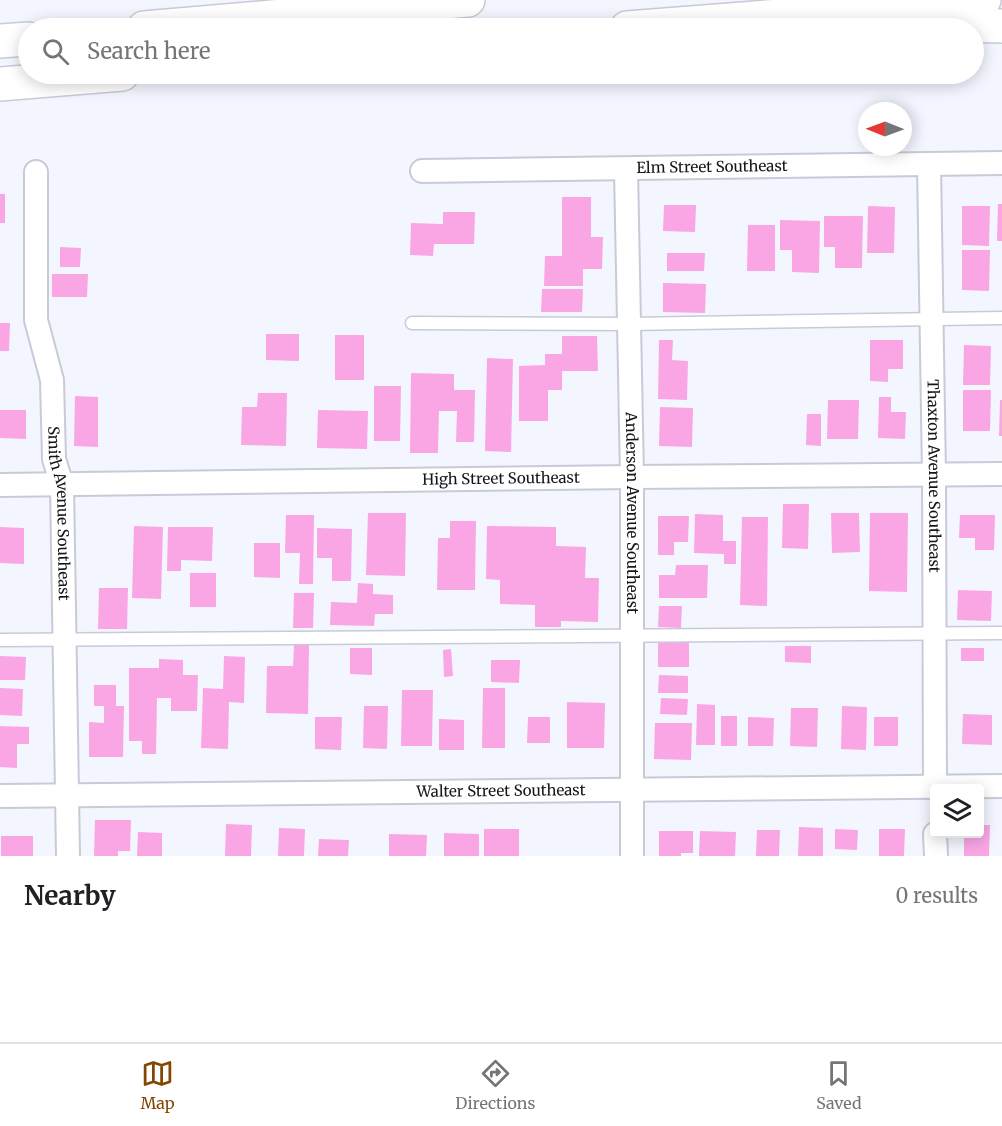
<!DOCTYPE html>
<html lang="en">
<head>
<meta charset="utf-8">
<style>
  :root { --surface:#fff; --page:#f6f6f6; --text:#202124; --muted:#757577; --line:#e0e0e0; --accent:#834700 }
  body { margin:0; font-family:Merriweather,serif; background:var(--page); color:var(--text) }
  .controls { position:absolute; right:18px; bottom:18px; display:grid; overflow:hidden; border-radius:6px; box-shadow:0 3px 15px #0003 }
  .controls button { width:54px; height:54px; display:grid; place-items:center; padding:0; border:0; border-bottom:2px solid var(--line); background:var(--surface); color:var(--text); font:30px sans-serif }
  .compass { position:absolute; left:858px; top:102px; width:54px; height:54px; border-radius:50%; background:var(--surface); box-shadow:0 3px 15px #0003; rotate:271deg }
  .list { margin:0; padding:0; list-style:none }
  h2 { display:flex; justify-content:space-between; align-items:center; height:78px; margin:0; padding:0 24px; font-size:26px }
  h2 small { font-size:20px; font-weight:400; color:var(--muted) }
  .icon { flex:none; width:33px; height:33px; fill:none; stroke:currentColor; stroke-width:2; stroke-linecap:round; stroke-linejoin:round }
  .map { position:relative; flex:none; width:1002px; height:856px; overflow:hidden }
  .search { position:absolute; background:var(--surface); box-shadow:0 3px 15px #0003; left:18px; right:18px; top:18px; height:66px; display:flex; align-items:center; gap:15px; box-sizing:border-box; padding:0 21px; border-radius:33px; color:var(--muted); font-size:22px }
  .sheet { height:186px; background:var(--surface) }
  nav { display:flex; justify-content:space-around; align-items:center; box-sizing:border-box; height:84px; border-top:2px solid var(--line); background:var(--surface); font-size:16px; color:var(--muted) }
  nav a { display:grid; justify-items:center; gap:3px }
  nav .on { color:var(--accent) }
  .map>svg:first-child { display:block }
</style>
</head>
<body>
<div class="map">
<svg width="1002" height="856" viewBox="0 0 1002 856">
  <rect width="100%" height="100%" fill="#f3f6ff"/>
  <!-- building -->
  <g fill="#faa6e5">
    <rect x="0" y="194" width="5" height="29"/>
    <polygon points="562,197 591,197 591,237 603,237 602,269 583,269 583,286 544,286 545,256 562,256"/>
    <polygon points="998,204 1002,204 1002,241 997,241"/>
    <polygon points="664,205 696,205 695,232 663,231"/>
    <polygon points="868,206 895,207 894,253 867,253"/>
    <polygon points="962,206 990,206 989,246 962,245"/>
    <polygon points="443,212 475,212 474,244 434,244 433,256 410,255 411,223 443,224"/>
    <polygon points="824,216 863,216 862,268 835,268 835,247 824,247"/>
    <polygon points="780,220 820,221 819,273 792,272 792,250 780,250"/>
    <polygon points="748,225 775,225 775,271 747,271"/>
    <polygon points="60,247 81,248 80,267 60,267"/>
    <polygon points="962,250 990,250 989,291 962,290"/>
    <polygon points="667,253 705,253 704,271 667,271"/>
    <polygon points="52,274 88,274 87,297 52,297"/>
    <polygon points="663,283 706,284 705,313 663,312"/>
    <polygon points="542,289 583,289 582,312 541,312"/>
    <polygon points="0,323 10,323 9,351 0,351"/>
    <polygon points="266,334 299,334 299,361 266,360"/>
    <rect x="335" y="335" width="29" height="45"/>
    <polygon points="562,336 597,336 598,371 562,371 562,390 548,390 548,421 519,421 519,366 545,365 545,354 562,354"/>
    <polygon points="659,340 673,340 672,360 688,361 687,400 658,399"/>
    <polygon points="870,340 903,340 903,369 888,369 888,382 870,381"/>
    <polygon points="964,345 991,346 990,385 963,385"/>
    <polygon points="487,358 513,359 511,452 485,451"/>
    <polygon points="411,373 454,374 454,390 475,390 474,442 456,442 457,411 439,411 438,453 410,453"/>
    <polygon points="374,386 401,386 400,441 374,441"/>
    <polygon points="963,390 991,390 990,431 963,431"/>
    <polygon points="258,393 287,393 286,446 241,445 242,407 257,407"/>
    <polygon points="75,396 98,397 98,447 74,446"/>
    <polygon points="879,397 891,397 891,412 906,412 905,439 878,438"/>
    <polygon points="828,400 859,400 858,439 827,439"/>
    <polygon points="1000,400 1002,400 1002,436 999,436"/>
    <polygon points="660,407 693,408 692,447 659,446"/>
    <polygon points="0,410 26,410 26,439 0,438"/>
    <polygon points="318,410 368,411 367,449 317,448"/>
    <polygon points="807,414 821,414 821,446 806,445"/>
    <polygon points="783,504 809,504 808,549 782,548"/>
    <polygon points="368,513 406,513 405,576 366,575"/>
    <polygon points="831,513 859,513 860,552 832,553"/>
    <polygon points="870,513 908,513 907,592 869,591"/>
    <polygon points="695,514 723,515 723,541 736,541 736,564 724,564 724,554 694,553"/>
    <polygon points="286,515 314,515 313,584 299,584 300,553 285,553"/>
    <polygon points="960,515 995,515 994,550 975,550 975,538 959,538"/>
    <polygon points="658,516 689,516 688,542 674,542 674,555 658,555"/>
    <polygon points="742,517 768,517 767,606 740,605"/>
    <polygon points="450,521 476,521 475,590 437,590 438,538 450,538"/>
    <polygon points="134,526 163,527 161,599 132,598"/>
    <polygon points="487,526 556,527 556,546 586,547 585,578 599,578 598,622 561,621 561,627 535,627 535,605 500,604 500,580 486,579"/>
    <polygon points="0,527 24,528 24,564 0,563"/>
    <polygon points="168,527 213,527 212,561 181,560 181,571 167,571"/>
    <polygon points="317,528 352,529 351,581 332,581 332,558 317,558"/>
    <polygon points="254,543 280,543 280,578 254,577"/>
    <polygon points="676,565 708,565 707,598 659,598 659,575 675,575"/>
    <rect x="190" y="573" width="26" height="34"/>
    <polygon points="358,583 373,584 373,594 393,595 393,614 375,614 374,626 330,625 331,602 357,603"/>
    <polygon points="99,588 128,588 127,629 98,629"/>
    <polygon points="958,590 992,591 991,621 957,620"/>
    <polygon points="294,593 314,593 313,628 293,628"/>
    <polygon points="659,606 682,606 681,628 658,627"/>
    <polygon points="658,639 689,640 689,667 658,667"/>
    <polygon points="294,645 309,645 308,714 266,713 267,666 293,666"/>
    <polygon points="785,646 811,646 811,663 785,662"/>
    <polygon points="350,648 372,648 372,675 350,674"/>
    <rect x="961" y="648" width="23" height="13"/>
    <polygon points="451,649 453,676 444,677 443,650"/>
    <polygon points="0,656 26,657 25,680 0,680"/>
    <polygon points="224,656 245,657 244,703 229,702 228,749 201,748 203,688 223,689"/>
    <polygon points="159,659 183,660 183,675 198,675 197,711 171,711 171,698 157,698 156,754 142,754 142,741 129,741 129,668 159,668"/>
    <polygon points="491,660 520,660 519,683 491,682"/>
    <polygon points="659,675 688,676 688,693 658,693"/>
    <polygon points="94,685 116,685 116,706 124,706 123,757 89,757 89,722 104,723 104,706 94,706"/>
    <polygon points="0,688 23,689 22,716 0,715"/>
    <polygon points="483,688 505,688 505,748 482,748"/>
    <polygon points="402,690 433,690 432,746 401,746"/>
    <polygon points="661,698 688,699 687,715 660,714"/>
    <polygon points="567,702 605,703 604,748 567,748"/>
    <polygon points="697,704 715,705 715,745 696,745"/>
    <polygon points="364,706 388,706 387,749 363,748"/>
    <polygon points="842,706 867,707 866,750 841,749"/>
    <polygon points="791,708 818,708 817,747 790,746"/>
    <polygon points="963,714 992,715 992,745 962,744"/>
    <rect x="721" y="716" width="16" height="30"/>
    <polygon points="315,717 342,717 341,750 315,749"/>
    <polygon points="528,717 550,717 550,743 527,743"/>
    <polygon points="748,717 774,718 773,746 748,746"/>
    <rect x="874" y="717" width="24" height="29"/>
    <polygon points="439,719 464,720 464,750 439,750"/>
    <polygon points="655,723 692,723 691,760 654,759"/>
    <polygon points="0,726 29,727 29,744 17,744 17,768 0,767"/>
    <polygon points="95,820 131,820 130,851 118,851 118,856 94,856"/>
    <polygon points="226,824 252,825 251,856 225,856"/>
    <polygon points="980,825 990,825 989,856 964,856 964,834 980,834"/>
    <polygon points="799,827 823,828 823,856 798,856"/>
    <polygon points="279,828 305,829 304,856 278,856"/>
    <rect x="484" y="829" width="35" height="27"/>
    <polygon points="835,829 858,830 857,850 835,849"/>
    <polygon points="879,829 905,829 904,856 879,856"/>
    <polygon points="757,830 780,830 779,856 756,856"/>
    <polygon points="659,831 693,831 693,853 681,853 681,856 659,856"/>
    <polygon points="700,831 736,832 735,856 699,856"/>
    <polygon points="138,832 162,833 162,856 137,856"/>
    <polygon points="444,833 479,834 479,856 444,856"/>
    <polygon points="389,834 427,835 426,856 389,856"/>
    <rect x="1" y="836" width="32" height="20"/>
    <polygon points="319,839 349,840 348,856 318,856"/>
  </g>
  <g fill="none" stroke-linecap="round" stroke-linejoin="round">
    <defs>
      <g id="lane">
        <polyline points="412,323 629,324 1002,318"/>
        <polyline points="0,640 1002,633"/>
      </g>
      <g id="street">
        <path id="s1" d="M929,164L934,475L935,788"/>
        <path id="s2" d="M626,169L632,477V856"/>
        <path id="s3" d="M422,171L1002,163"/>
        <path id="s4" d="M36,172V320L52,380L54,459L62,485L68,856"/>
        <path id="s5" d="M0,485L632,477L1002,474"/>
        <path id="s6" d="M0,796L1002,786"/>
        <polyline points="935,834 936,856"/>
      </g>
      <g id="highway">
        <polyline points="916,24 1002,26"/>
        <polyline points="144,28 468,0"/>
        <polyline points="627,28 984,0"/>
        <polyline points="0,41 28,39"/>
        <polyline points="0,84 122,74"/>
      </g>
    </defs>
    <!-- lane casing -->
    <use href="#lane" stroke="#c8cbd6" stroke-width="15"/>
    <!-- street casing -->
    <use href="#street" stroke="#c8cbd6" stroke-width="26"/>
    <!-- highway casing -->
    <use href="#highway" stroke="#c8cbd6" stroke-width="36"/>
    <!-- lane -->
    <use href="#lane" stroke="#fff" stroke-width="12"/>
    <!-- street -->
    <use href="#street" stroke="#fff" stroke-width="22"/>
    <!-- highway -->
    <use href="#highway" stroke="#fff" stroke-width="33"/>
  </g>
  <g text-anchor="middle" stroke-width="5" stroke-linejoin="round" paint-order="stroke">
    <!-- street labels -->
    <g font-size="15" fill="#141519" stroke="#fff">
      <text dy="5" stroke="none"><textPath href="#s3" startOffset="290">Elm Street Southeast</textPath></text>
      <text dy="5" stroke="none"><textPath href="#s1" startOffset="312">Thaxton Avenue Southeast</textPath></text>
      <text dy="5" stroke="none"><textPath href="#s5" startOffset="501">High Street Southeast</textPath></text>
      <text dy="5" stroke="none"><textPath href="#s4" startOffset="344">Smith Avenue Southeast</textPath></text>
      <text dy="5" stroke="none"><textPath href="#s2" startOffset="344">Anderson Avenue Southeast</textPath></text>
      <text dy="5" stroke="none"><textPath href="#s6" startOffset="501">Walter Street Southeast</textPath></text>
    </g>
  </g>
</svg>
<div class="controls">
<button><svg class="icon" aria-label="layers" viewBox="0 0 24 24"><path d="M12 4l9 5-9 5-9-5zM3 14l9 5 9-5"/></svg></button>
</div>
<svg class="compass" viewBox="-18 -18 36 36"><path d="M0-13l5 13h-10z" fill="#e53935"/><path d="M0 13l5-13h-10z" fill="#757577"/></svg>
<div class="search"><svg class="icon" aria-label="search" viewBox="0 0 24 24"><circle cx="10" cy="10" r="6"/><path d="M15 15l6 6"/></svg>Search here</div>
</div>
<section class="sheet">
<h2>Nearby<small>0 results</small></h2>
<ul class="list">
</ul>
</section>
<nav>
<a class="on"><svg class="icon" aria-label="map" viewBox="0 0 24 24"><path d="M3 6l6-2 6 2 6-2v14l-6 2-6-2-6 2zM9 4v14M15 6v14"/></svg>Map</a>
<a><svg class="icon" aria-label="directions" viewBox="0 0 24 24"><path d="M12 3l9 9-9 9-9-9zM9 14v-3h6M13 9l2 2-2 2"/></svg>Directions</a>
<a><svg class="icon" aria-label="saved" viewBox="0 0 24 24"><path d="M7 4h10v16l-5-4-5 4z"/></svg>Saved</a>
</nav>
</body>
</html>
